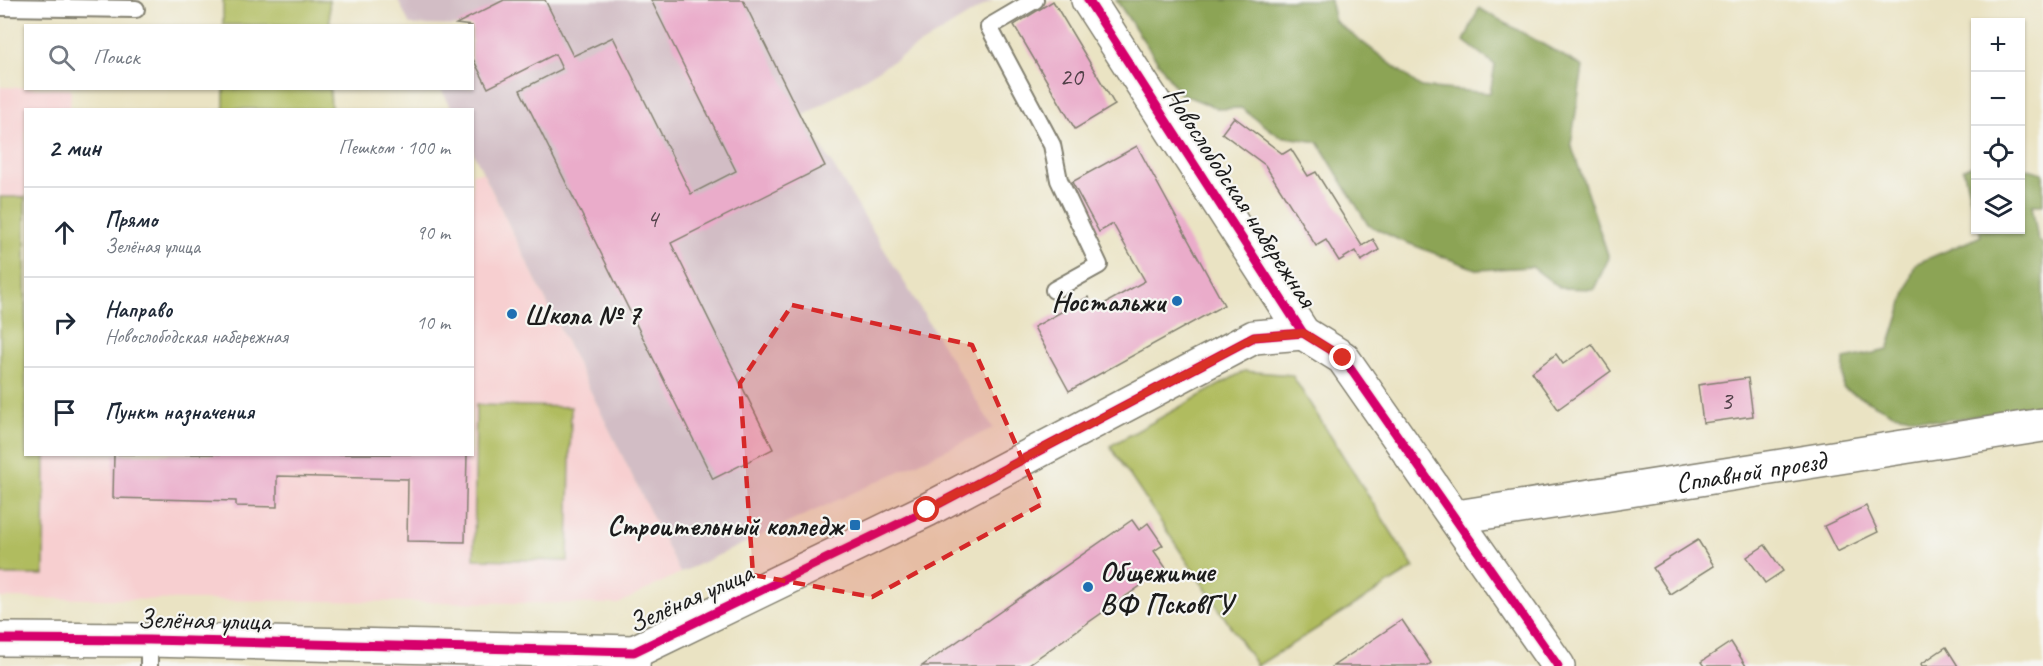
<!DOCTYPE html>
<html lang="ru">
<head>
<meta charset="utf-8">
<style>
  :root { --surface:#fff; --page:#f6f6f7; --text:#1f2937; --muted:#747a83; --line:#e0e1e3 }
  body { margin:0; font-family:Caveat,sans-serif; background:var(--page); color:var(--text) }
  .controls { position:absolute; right:18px; top:18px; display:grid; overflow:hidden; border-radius:0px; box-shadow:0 2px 4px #0004 }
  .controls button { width:54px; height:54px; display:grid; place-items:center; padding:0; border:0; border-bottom:2px solid var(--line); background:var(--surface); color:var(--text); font:30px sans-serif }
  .stop { position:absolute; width:18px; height:18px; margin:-14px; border:4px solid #d93025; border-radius:50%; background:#fff }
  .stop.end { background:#d93025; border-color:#fff; box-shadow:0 2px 6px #0008 }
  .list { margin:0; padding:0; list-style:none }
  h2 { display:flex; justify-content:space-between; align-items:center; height:78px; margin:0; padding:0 24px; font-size:26px }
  h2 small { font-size:20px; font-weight:400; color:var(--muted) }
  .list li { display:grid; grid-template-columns:39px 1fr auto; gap:18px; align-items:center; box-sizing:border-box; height:90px; padding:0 24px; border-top:2px solid var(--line) }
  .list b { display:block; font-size:22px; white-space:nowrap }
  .list p { margin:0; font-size:20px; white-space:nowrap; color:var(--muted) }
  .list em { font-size:20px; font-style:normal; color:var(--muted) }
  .icon { flex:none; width:33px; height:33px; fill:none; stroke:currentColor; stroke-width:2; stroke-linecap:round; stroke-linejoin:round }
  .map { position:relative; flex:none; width:2043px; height:666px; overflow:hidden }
  .search { position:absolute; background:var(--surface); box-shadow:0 2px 4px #0004; left:24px; top:24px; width:450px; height:66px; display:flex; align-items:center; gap:15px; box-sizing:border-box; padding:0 21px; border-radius:0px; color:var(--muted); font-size:22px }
  .panel { position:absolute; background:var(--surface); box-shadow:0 2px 4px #0004; left:24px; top:108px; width:450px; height:348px; border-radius:0px }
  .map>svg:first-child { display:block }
</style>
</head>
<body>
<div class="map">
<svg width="2043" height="666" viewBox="0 0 2043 666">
  <rect width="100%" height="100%" fill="#f6f6f2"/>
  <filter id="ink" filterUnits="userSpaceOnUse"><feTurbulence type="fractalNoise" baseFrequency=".0167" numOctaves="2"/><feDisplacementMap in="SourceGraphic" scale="12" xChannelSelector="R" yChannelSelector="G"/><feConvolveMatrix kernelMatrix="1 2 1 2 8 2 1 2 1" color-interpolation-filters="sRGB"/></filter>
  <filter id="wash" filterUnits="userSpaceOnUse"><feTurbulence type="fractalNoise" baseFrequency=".008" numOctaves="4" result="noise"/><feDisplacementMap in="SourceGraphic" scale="24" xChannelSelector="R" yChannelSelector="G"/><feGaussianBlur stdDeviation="1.35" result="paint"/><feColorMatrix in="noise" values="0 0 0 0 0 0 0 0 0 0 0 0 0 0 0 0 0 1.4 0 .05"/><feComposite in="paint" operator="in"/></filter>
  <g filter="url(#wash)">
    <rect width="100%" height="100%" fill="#eae3c3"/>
    <!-- built -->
    <polygon fill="#f7cfd0" points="0,87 71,89 70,109 26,110 26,454 472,454 472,173 483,173 680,573 618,604 0,598"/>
    <!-- industrial -->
    <polygon fill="#d2bdc5" points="398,0 993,0 803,116 993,428 680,573 473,152 472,110 452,109 441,89 472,88 472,26 410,25"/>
    <!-- green -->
    <g fill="#b0bc5e" stroke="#666c3d" stroke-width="1.5">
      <polygon points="223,0 329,0 330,25 223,25"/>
      <polygon points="224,89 330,89 331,109 224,109"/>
      <polygon points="0,197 25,197 26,454 45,455 44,575 0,575"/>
      <polygon points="1244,371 1292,375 1414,568 1257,666 1110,446"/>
      <polygon points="476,405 571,407 568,561 474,559"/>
    </g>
    <!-- forest -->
    <g fill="#8ca455" stroke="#546038" stroke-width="1.5">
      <polygon points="1116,0 1330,0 1335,21 1421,87 1490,93 1495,65 1464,41 1479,8 1583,67 1571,144 1609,258 1594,289 1560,288 1532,267 1478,270 1397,239 1368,225 1318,142 1279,136 1241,108 1219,109 1179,93"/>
      <polygon points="1975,164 1975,216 1963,169"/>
      <polygon points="2021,167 2043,173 2043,205 2032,205 2038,240 2043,244 2043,407 1940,421 1893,414 1843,388 1844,359 1888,350 1915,264 1981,236 1979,230 2020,230"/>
    </g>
    <g id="blocks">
      <!-- building -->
      <g fill="#eaacca">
        <polygon points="504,0 545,0 573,56 613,37 691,194 736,171 651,0 743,0 825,166 671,243 773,449 713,479 520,90 562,69 555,54 488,88 472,57 472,26 456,24"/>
        <polygon points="1053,1 1115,105 1075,129 1014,25"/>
        <polygon points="1234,117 1283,154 1291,149 1308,176 1316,172 1362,246 1373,239 1379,250 1361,261 1355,251 1339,261 1326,240 1316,246 1265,165 1222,133"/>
        <polygon points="1137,146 1224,305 1069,391 1034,327 1088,297 1095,309 1145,281 1113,224 1099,232 1072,182"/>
        <polygon points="1592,344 1611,371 1558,409 1532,372 1556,354 1563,364"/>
        <polygon points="1748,378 1753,416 1703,423 1698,385"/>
        <polygon points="114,454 467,454 465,542 407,541 408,479 277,476 277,507 236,506 236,501 113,498"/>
        <polygon points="1866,506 1878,532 1837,552 1824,526"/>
        <polygon points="1132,520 1139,530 1148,523 1163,545 1154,551 1166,568 1026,666 922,666"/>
        <polygon points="1698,540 1714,566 1670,594 1653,568"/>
        <polygon points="1765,545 1783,571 1765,583 1747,557"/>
        <polygon points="1402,620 1431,663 1427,666 1333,666"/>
        <polygon points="1731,642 1746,666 1704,666 1701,662"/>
        <polygon points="1946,647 1958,666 1922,666 1921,664"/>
      </g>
    </g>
  </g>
  <g filter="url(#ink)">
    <use href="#blocks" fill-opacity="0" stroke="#838070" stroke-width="1.5"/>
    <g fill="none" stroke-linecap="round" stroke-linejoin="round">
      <defs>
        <g id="lane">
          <polyline points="1035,0 989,27 1052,145 1059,180 1099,265 1054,290"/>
          <polyline points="0,7 136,9"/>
          <polyline points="149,666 149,640"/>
        </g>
        <g id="street">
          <polyline points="1088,0 1303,333 1343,358 1558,666"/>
          <polyline points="634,652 927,510 1254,337 1303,333"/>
        </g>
        <g id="secondary">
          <path id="s1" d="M1457,517L2043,425"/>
          <polyline points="0,639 149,640 634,652 633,666"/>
        </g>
      </defs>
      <!-- lane casing -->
      <use href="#lane" stroke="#838070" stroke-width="20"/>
      <!-- street casing -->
      <use href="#street" stroke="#838070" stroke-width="36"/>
      <!-- secondary casing -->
      <use href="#secondary" stroke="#838070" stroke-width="36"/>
      <!-- lane -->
      <use href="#lane" stroke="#fff" stroke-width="16"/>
      <!-- street -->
      <use href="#street" stroke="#fff" stroke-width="33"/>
      <!-- secondary -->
      <use href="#secondary" stroke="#fff" stroke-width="33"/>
      <defs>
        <g id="cycleway">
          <polyline points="1088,0 1303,333 1343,358 1558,666"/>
          <polyline points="0,639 149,640 634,652 927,510 1254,337 1303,333"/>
        </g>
      </defs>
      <!-- cycleway casing -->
      <use href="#cycleway" stroke="#f6f6f2" stroke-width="13"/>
      <!-- cycleway -->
      <use href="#cycleway" stroke="#d6006c" stroke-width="9"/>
    </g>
  </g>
  <g fill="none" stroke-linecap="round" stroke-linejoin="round" filter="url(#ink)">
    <!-- route -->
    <polyline stroke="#d93025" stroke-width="8" points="927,510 1254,337 1303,333 1343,358"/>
  </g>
  <!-- marked area -->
  <path fill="#d62828" fill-opacity="0.2" stroke="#d62828" stroke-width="4.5" stroke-dasharray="12 8" stroke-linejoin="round" d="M792,305L972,345L1042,504L872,597L753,575L740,383Z"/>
  <!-- markers -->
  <g fill="#1f6fb2" stroke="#f6f6f2" stroke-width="2">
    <circle cx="1177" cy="301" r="6"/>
    <circle cx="512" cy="314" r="6"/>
    <rect x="849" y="519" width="12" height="12" rx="3"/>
    <circle cx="1088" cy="587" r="6"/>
  </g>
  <g text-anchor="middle" stroke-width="4.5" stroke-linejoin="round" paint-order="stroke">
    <!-- number labels -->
    <g font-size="26" fill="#504048">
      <text x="1071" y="85">20</text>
      <text x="652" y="227">4</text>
      <text x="1726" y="409">3</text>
    </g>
    <!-- street labels -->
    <g font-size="28" fill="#1c1c1c" stroke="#f6f6f2">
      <text transform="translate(1241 196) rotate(57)" y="10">Новослободская набережная</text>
      <text dy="10" stroke="none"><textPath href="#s1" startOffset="297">Сплавной проезд</textPath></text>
      <text transform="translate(690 597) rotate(-24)" y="10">Зелёная улица</text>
      <text transform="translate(204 619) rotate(1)" y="10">Зелёная улица</text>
    </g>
    <!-- poi labels -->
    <g font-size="28" font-weight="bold" fill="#1c1c1c" stroke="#f6f6f2" text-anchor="end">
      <text x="1165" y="311">Ностальжи</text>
      <text x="524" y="324" text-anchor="start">Школа № 7</text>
      <text x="843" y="535">Строительный колледж</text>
      <text x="1100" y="581" text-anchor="start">Общежитие<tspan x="1100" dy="32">ВФ ПсковГУ</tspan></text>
    </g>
  </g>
</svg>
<div class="controls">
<button>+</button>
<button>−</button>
<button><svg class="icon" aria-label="locate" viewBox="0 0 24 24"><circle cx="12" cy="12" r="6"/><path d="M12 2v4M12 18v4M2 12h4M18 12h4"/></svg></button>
<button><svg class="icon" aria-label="layers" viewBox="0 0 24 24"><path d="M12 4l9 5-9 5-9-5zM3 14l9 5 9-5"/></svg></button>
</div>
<div class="stop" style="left:927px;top:510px"></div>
<div class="stop end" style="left:1343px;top:358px"></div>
<div class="search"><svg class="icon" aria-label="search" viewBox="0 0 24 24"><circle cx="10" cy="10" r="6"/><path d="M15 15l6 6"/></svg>Поиск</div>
<section class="panel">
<h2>2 мин<small>Пешком · 100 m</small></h2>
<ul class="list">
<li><svg class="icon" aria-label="ahead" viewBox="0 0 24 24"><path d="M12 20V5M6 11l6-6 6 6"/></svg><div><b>Прямо</b><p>Зелёная улица</p></div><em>90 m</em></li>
<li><svg class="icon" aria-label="right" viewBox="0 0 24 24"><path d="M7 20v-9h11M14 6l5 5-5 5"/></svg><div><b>Направо</b><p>Новослободская набережная</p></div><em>10 m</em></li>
<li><svg class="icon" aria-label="arrive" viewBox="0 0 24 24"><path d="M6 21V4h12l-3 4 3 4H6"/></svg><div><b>Пункт назначения</b></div></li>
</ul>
</section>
</div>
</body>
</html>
